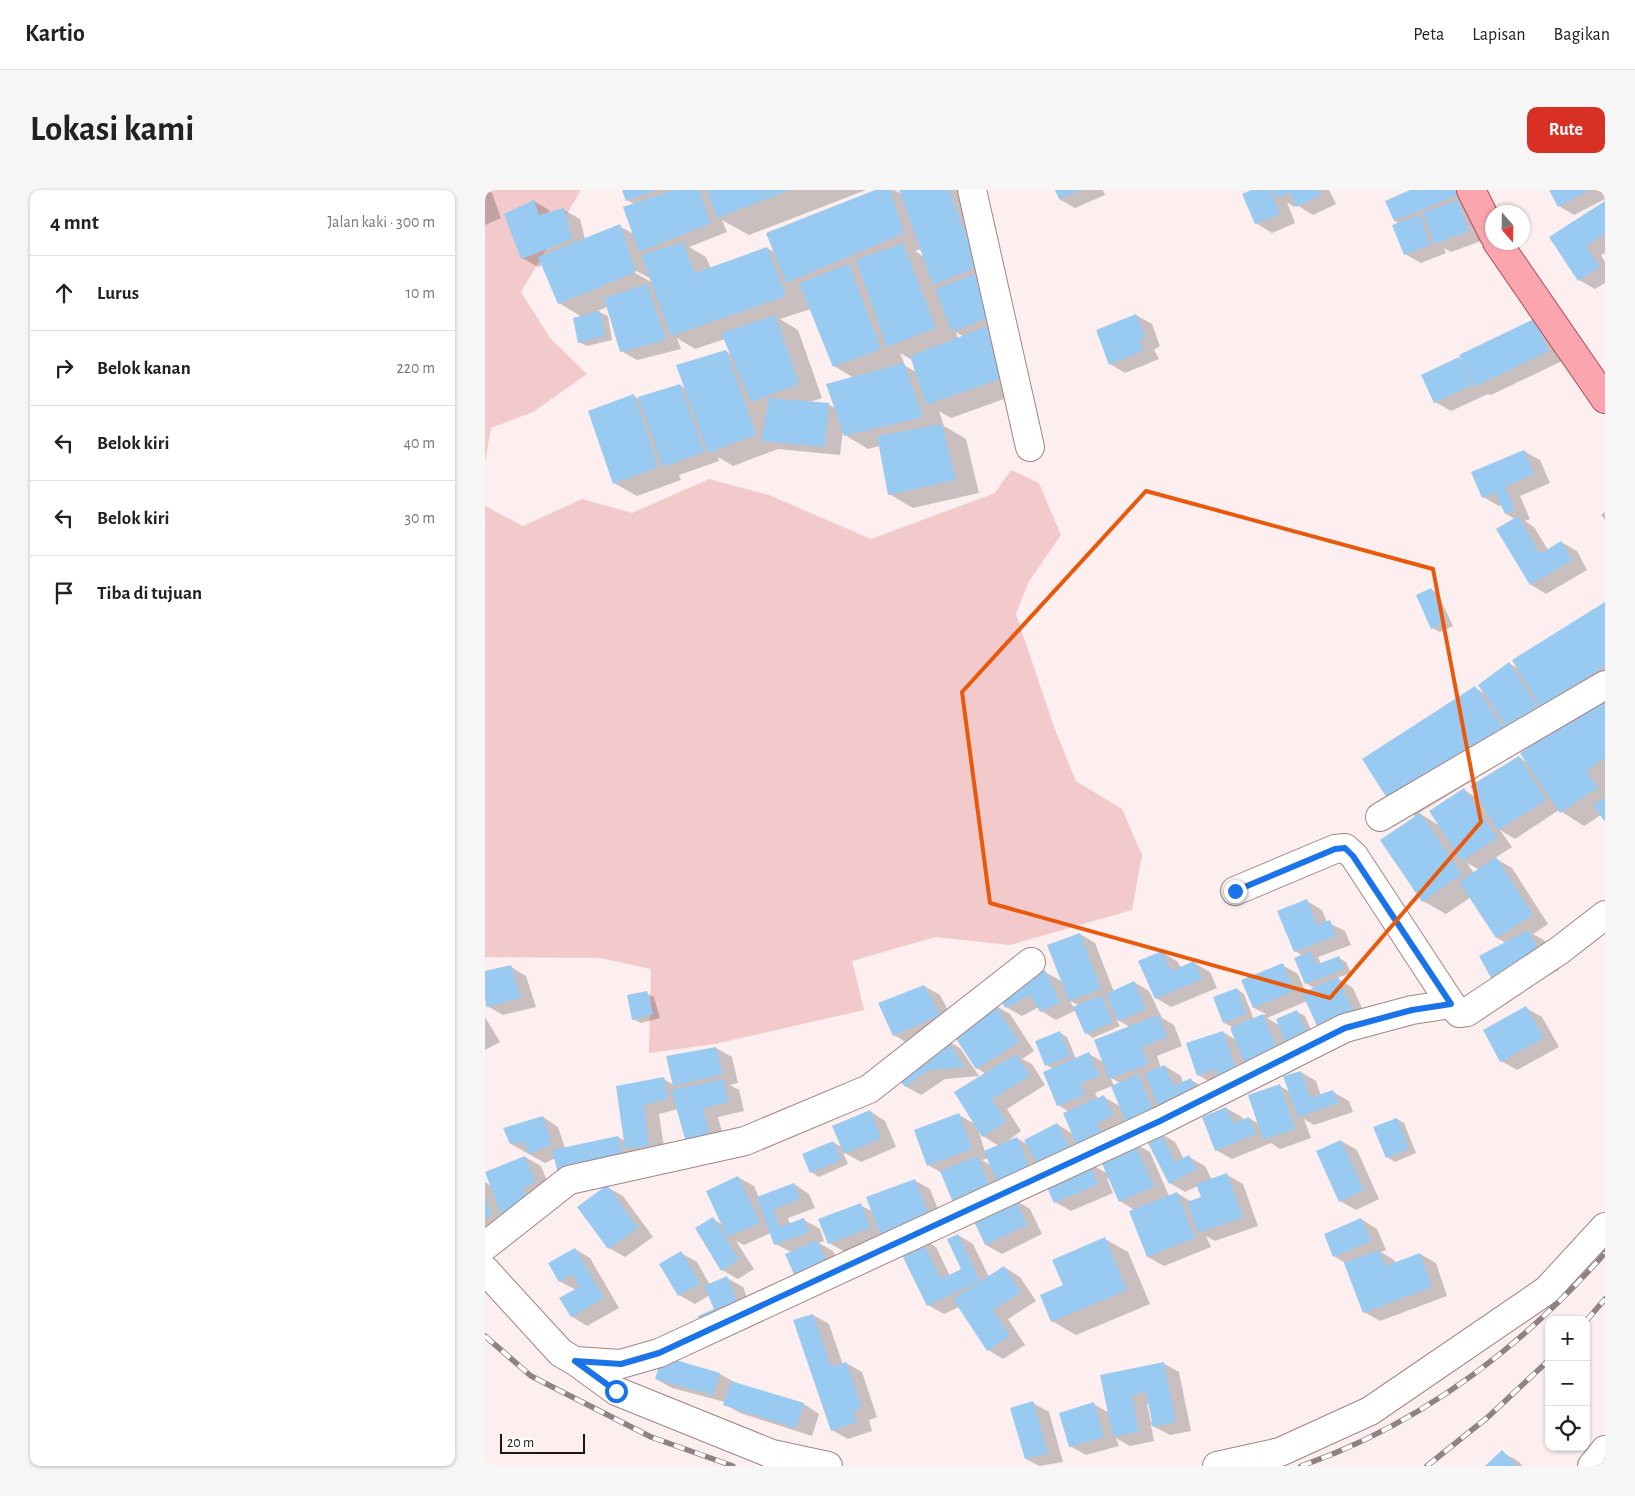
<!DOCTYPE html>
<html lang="id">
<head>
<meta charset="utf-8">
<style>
  :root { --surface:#fff; --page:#f6f6f6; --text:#222; --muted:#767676; --line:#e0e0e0; --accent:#d93025 }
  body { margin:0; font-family:"Alegreya Sans",sans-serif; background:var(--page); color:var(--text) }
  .controls { position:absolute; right:15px; bottom:15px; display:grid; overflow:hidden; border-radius:10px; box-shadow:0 1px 4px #0004 }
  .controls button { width:45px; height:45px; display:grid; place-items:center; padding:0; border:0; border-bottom:1px solid var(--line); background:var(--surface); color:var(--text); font:25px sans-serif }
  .compass { position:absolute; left:1000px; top:15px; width:45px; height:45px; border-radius:50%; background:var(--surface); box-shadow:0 1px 4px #0004; rotate:160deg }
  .scale { position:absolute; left:15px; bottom:12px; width:85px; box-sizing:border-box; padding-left:5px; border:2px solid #201515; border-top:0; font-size:14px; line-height:18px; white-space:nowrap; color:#201515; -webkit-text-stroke:4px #fff; paint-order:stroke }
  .stop { position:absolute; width:15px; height:15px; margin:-11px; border:4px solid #1a73e8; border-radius:50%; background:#fff }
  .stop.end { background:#1a73e8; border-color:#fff; box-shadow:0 1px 5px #0008 }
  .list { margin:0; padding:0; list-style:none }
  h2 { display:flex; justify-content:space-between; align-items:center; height:65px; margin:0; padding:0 20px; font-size:21px }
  h2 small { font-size:16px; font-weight:400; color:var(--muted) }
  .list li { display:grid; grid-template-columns:32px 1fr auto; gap:15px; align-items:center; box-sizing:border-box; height:75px; padding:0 20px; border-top:1px solid var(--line) }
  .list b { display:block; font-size:19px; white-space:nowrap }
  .list em { font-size:16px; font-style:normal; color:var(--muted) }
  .icon { flex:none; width:28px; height:28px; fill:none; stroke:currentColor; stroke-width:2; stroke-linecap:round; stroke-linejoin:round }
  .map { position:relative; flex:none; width:1120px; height:1276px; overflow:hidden; border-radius:10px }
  header { display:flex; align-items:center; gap:30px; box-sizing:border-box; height:70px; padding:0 25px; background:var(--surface); border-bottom:1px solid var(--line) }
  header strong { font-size:24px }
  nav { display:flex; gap:28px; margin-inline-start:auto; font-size:18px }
  .intro { display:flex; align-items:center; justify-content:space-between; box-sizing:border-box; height:120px; padding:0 30px }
  h1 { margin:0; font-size:35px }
  .button { padding:12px 22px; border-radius:10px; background:var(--accent); color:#fff; font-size:18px; font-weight:700 }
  main { display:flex; gap:30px; padding:0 30px }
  aside { flex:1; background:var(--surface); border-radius:10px; box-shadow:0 1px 4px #0004 }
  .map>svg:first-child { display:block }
</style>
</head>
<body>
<header>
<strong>Kartio</strong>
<nav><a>Peta</a><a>Lapisan</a><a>Bagikan</a></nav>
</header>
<div class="intro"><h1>Lokasi kami</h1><a class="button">Rute</a></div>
<main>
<aside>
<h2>4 mnt<small>Jalan kaki · 300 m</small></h2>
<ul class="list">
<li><svg class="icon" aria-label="ahead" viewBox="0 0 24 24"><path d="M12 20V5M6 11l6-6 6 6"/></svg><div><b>Lurus</b></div><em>10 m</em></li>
<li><svg class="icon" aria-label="right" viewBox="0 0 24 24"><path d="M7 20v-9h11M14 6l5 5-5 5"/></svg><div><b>Belok kanan</b></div><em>220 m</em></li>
<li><svg class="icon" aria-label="left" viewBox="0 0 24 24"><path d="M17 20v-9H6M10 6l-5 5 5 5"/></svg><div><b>Belok kiri</b></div><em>40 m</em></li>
<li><svg class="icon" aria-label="left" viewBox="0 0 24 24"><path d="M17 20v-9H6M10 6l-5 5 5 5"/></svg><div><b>Belok kiri</b></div><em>30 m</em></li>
<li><svg class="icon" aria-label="arrive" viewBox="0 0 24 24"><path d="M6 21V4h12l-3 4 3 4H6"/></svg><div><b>Tiba di tujuan</b></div></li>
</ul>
</aside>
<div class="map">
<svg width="1120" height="1276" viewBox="0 0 1120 1276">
  <rect width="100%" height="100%" fill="#fdefef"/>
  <!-- green -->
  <g fill="#f3cacb">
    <polygon points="0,0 96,0 36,102 65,148 102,184 48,222 6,238 0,273"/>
    <polygon points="526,280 554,293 576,345 543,393 531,424 569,537 591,591 637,619 657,665 647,720 525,755 450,747 367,771 379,820 230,854 164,863 166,779 115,768 0,767 0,316 38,336 97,309 147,323 224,289 284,305 386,349 510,303"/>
  </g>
  <!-- shadow -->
  <g fill="#0003" fill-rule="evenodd">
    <polygon points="0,0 7,3 16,28 0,35"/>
    <path d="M139,0H221L224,2L223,0H381L264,45L237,30L242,42L204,57L221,67L226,79L282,58L291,63L394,0H409L417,4L415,0H482L526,151L547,199L466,228L454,221L459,236L481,249L494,303L428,318L404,304L395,256L383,259L360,245L358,240L355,265L293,259L248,276L233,267L234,271L194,285L196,290L152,306L129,293L149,206L156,210L195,195L201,199L240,161L247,165L240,149L210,159L192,148L196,159L152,170L136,161L122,117L112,121L123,126L127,150L102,156L94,152L97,127L74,113L57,75L53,77L37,68L49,11L64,20L65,23L79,20L95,29L100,49L134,36L149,44V14L142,10ZM436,59L439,67L430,61ZM146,78L166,89V92L145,80ZM326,119L349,176L369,188L350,218L343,214L325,212L337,208L313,140L295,129ZM471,142L479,147L473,149ZM415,163L427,170L431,182L417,174L419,173Z"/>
    <polygon points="571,0 618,0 620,5 590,18 574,9"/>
    <polygon points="770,0 844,0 851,14 828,25 812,15 809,17 802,12 810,33 787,43 771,33"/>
    <polygon points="925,0 981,0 999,50 966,62 959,58 961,63 936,73 920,64 915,34 910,31"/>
    <polygon points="1065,0 1120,0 1120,9 1089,25 1074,16"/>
    <polygon points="1120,13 1120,63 1116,65 1120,72 1120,93 1110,99 1094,90 1066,47"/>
    <polygon points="651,125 667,134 675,156 669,160 674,169 640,183 625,174"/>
    <polygon points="1049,130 1065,139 1079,170 1006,205 1003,204 966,221 950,212 974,168 978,170"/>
    <polygon points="1039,261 1055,270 1065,293 1035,306 1045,329 1040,331 1049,337 1063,360 1076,352 1092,361 1102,380 1061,404 1045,394 1030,329 1021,324 1017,315 1014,316 998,307"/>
    <polygon points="1120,322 1120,330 1116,325"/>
    <polygon points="946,399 953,404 968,436 955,442 947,438"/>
    <path d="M1120,413V505L1040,549L1044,556L934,623L955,636L979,600L994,609L1034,567L1043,573L1120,509V630L1116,625L1099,636L1074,620L1030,649L1015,640L1027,657L1010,668L1027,678L1063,734L1048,744L1059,750L1074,780L1028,805L1021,753L1012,748L986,707L961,724L938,711L931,627L906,612L990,498L1001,504L1024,473L1034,479ZM982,673L995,680L989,683Z"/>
    <polygon points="822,711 837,720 842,732 860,741 866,755 833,767 836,774 854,768 861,772 866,783 852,788 868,798 888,842 854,857 839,848 822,811 782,828 794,835 812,822 820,826 830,850 804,861 812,879 781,892 729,894 713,885 738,842 751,850 749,838 739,833 752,799 759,804 769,830 781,824 769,818 758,791 797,775 813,784 821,803 830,799 821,793 818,766 810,761"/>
    <path d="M595,744L610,753L629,802L649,792L664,801L677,828L689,835L697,856L672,866L676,878L680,876L696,886L698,893L706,890L722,899L643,935L604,973L623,984L649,953L665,962L684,1006L692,1003L707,1012L717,1008L713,996L700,1002L685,993L675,943L690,952L699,969L704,967L720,976L727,990L742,985L758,994L773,1036L730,1051L721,1046L726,1057L679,1076L663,1067L646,1021L649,1020L635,1011L624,988L622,989L628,1003L586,1021L570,1012L561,992L521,1008L457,983L443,975L474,925L490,934L501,884L492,878L509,815L525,824L549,861L537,869L547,874L560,895L522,919L536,941L519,954L532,948L543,955L572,934L588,944L584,922L573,915L568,879L561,875L574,842L582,847L591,869L604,864L620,873L645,837L631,829L635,836L608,848L601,843L591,820L571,830L556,821L554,817L537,826L521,817L560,782L578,792ZM585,811L595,816L589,818ZM626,888L635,893L629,896ZM627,896L636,917L619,907L613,909L610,903ZM492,936L498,946L514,956L500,962ZM503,968L507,976L497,970Z"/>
    <polygon points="677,762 693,772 696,778 709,773 725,782 732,798 686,817 671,808"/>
    <polygon points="26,777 41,786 51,817 18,825 2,816 0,809 0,783"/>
    <polygon points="439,796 455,805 470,834 424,854 409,845"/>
    <polygon points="161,803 169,807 175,828 156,833 148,829"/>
    <polygon points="1041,818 1057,827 1074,857 1032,880 1016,871"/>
    <polygon points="0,827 15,852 0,860"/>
    <polygon points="459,849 475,858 494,886 460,889 436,905 420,896"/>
    <polygon points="231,858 247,867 253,893 245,895 254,900 259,921 233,927 240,953 217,960 193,919 174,924 180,964 154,979 71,968 60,973 26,954 58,927 73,937 80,958 133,947 140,951 132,897 179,889 189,895"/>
    <polygon points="816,882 831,891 836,906 848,902 864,911 868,922 829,935 819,929 826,948 795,959 786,953 747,969 731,960 741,918 757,927 758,930 764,928 774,934 795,896 805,902"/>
    <polygon points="385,921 400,931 411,957 376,972 358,962 363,974 334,987 326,982 348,952 358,958"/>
    <polygon points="912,929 919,933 931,963 910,972 902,967"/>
    <polygon points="856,951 872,960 894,1009 871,1020 855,1011"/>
    <polygon points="40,967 56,976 66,1001 0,1044 0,992 6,996"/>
    <polygon points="253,987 269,996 274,1008 309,994 324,1004 330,1018 303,1028 305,1035 319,1030 335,1039 339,1051 334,1053 348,1061 359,1087 290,1054 286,1043 259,1055 251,1051 269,1079 253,1089 237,1080 228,1029 238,1035"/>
    <polygon points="429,990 445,999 460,1037 434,1047 451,1057 465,1086 477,1080 473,1045 488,1054 504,1087 519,1077 535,1087 551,1111 523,1129 540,1155 518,1169 503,1160 474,1117 459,1124 443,1115 415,1057 360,1062 344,1053 375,1015 388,1022"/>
    <polygon points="122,997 138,1006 168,1047 140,1067 124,1058"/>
    <polygon points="530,1010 545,1019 557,1044 517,1064 501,1055 489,1030"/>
    <polygon points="876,1029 892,1039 901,1060 896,1062 909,1070 911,1073 935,1064 951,1073 962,1106 895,1131 879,1122 860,1073 849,1066"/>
    <polygon points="620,1049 643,1062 665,1114 591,1145 567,1131 579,1096"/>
    <polygon points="90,1059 105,1068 134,1118 102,1136 86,1126 91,1100 74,1091"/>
    <polygon points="196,1063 212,1072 225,1095 242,1088 258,1097 271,1131 230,1119 225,1105 210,1114 194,1105"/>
    <polygon points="328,1125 344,1134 358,1175 361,1173 377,1182 392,1227 384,1230 387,1241 363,1249 347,1240"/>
    <path d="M678,1173L694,1182L706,1241L685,1245L666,1235L669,1251L645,1256L631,1248L634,1256L601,1265L585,1256L609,1214L624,1223ZM664,1213L668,1232H666L662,1214Z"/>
    <polygon points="235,1184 251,1193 319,1214 334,1224 327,1246 255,1223 239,1214 240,1212 187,1198 171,1189"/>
    <polygon points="548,1213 564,1222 578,1272 554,1276 541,1269"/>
    <polygon points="1017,1262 1033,1271 1038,1276 1002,1276"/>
  </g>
  <!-- building -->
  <g fill="#99cbf2">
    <polygon points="137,0 172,0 141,11"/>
    <polygon points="189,0 214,0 226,33 154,62 138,17"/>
    <polygon points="222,0 305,0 232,28"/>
    <polygon points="390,0 405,0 419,43 301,93 281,43"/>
    <polygon points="414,0 464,0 493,77 448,95"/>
    <polygon points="570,0 596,0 574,9"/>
    <polygon points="766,0 785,0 795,24 770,34 757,4"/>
    <polygon points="788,0 833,0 836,5 811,17 805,2 792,8"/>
    <polygon points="925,0 970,0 972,5 909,31 900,11"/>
    <polygon points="1064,0 1105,0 1073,17"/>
    <polygon points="49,10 54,25 79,18 87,49 36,69 19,24"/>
    <polygon points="973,10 984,41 949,54 938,22"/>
    <polygon points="1120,11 1120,44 1101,56 1115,77 1093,91 1064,47"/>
    <polygon points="935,25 945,55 919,65 907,35"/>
    <polygon points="135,34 151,82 73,114 53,67"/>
    <polygon points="198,52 210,83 282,57 301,106 186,146 156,65"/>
    <polygon points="418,53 451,138 402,157 371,70"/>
    <polygon points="364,74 396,159 348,177 314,93"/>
    <polygon points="493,83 510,125 467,142 450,99"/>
    <polygon points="162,94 181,150 135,162 119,108"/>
    <polygon points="115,121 120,146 93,153 88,128"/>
    <polygon points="651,124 660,147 654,151 659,160 624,175 611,140"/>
    <polygon points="290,125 314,194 266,212 236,143"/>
    <polygon points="1049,129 1064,161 989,197 974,165"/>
    <polygon points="503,136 524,186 441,215 425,166"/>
    <polygon points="241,160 271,245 223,263 191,175"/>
    <polygon points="974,167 987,195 949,213 936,185"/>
    <polygon points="419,173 438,227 359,246 341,194"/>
    <polygon points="195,194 219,262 178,277 153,207"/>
    <polygon points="149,204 173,277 128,294 103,221"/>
    <polygon points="284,208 344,213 340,257 276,251"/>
    <polygon points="457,234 471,290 403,305 392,246"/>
    <polygon points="1039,260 1049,284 1020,297 1030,320 1020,324 1010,302 997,308 986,282"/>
    <polygon points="1033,326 1055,364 1076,351 1087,370 1045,395 1011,339"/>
    <polygon points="946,398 961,432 946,439 931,405"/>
    <polygon points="1120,412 1120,476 1056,518 1027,470"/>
    <polygon points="1024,472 1054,519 1024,540 993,495"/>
    <polygon points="990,496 1021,542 905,613 877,569"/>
    <polygon points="1120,507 1120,568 1101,581 1113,598 1075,623 1035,563"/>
    <polygon points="1034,566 1061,610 1013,640 985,596"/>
    <polygon points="979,598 1012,648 977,671 944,621"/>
    <polygon points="1120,607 1120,632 1108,615"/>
    <polygon points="935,623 977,684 937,712 895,650"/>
    <polygon points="1011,667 1048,725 1011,748 974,692"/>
    <polygon points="822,709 832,735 845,730 851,746 809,762 792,721"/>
    <polygon points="1043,740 1059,771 1011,797 994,766"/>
    <polygon points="595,743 616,799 584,811 562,755"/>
    <polygon points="677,761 686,781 709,771 717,789 670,809 653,771"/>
    <polygon points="826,761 831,775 854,766 859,779 820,794 809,768"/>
    <polygon points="798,773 809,801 768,818 756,790"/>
    <polygon points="26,775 36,808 1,817 0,781"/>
    <polygon points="560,780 575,812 555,822 546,805 520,818 513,803"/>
    <polygon points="853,787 873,833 838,849 817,803"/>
    <polygon points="649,791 661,819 633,831 621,804"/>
    <polygon points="439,795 455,825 408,846 393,813"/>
    <polygon points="752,798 761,824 738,833 728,807"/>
    <polygon points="162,801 168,824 147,830 142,805"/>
    <polygon points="616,805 628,832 600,844 588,817"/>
    <polygon points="509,814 534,852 491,879 466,841"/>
    <polygon points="1041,816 1059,848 1015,872 998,840"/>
    <polygon points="812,820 826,853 804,862 791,829"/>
    <polygon points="778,824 797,870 764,884 745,838"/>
    <polygon points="673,825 682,847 657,857 663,874 624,889 609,850"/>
    <polygon points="575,841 585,866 560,876 550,851"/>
    <polygon points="738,841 754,889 736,896 731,879 712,886 701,853"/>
    <polygon points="459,847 480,877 443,880 420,897 409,883"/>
    <polygon points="231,857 238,884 188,896 181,866"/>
    <polygon points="604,862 614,886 595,894 600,905 572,916 558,882"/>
    <polygon points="531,864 545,886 507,909 521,932 497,947 469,902"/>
    <polygon points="680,875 688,896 706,888 712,904 674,919 660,883"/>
    <polygon points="816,881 825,908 848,900 853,913 813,927 798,886"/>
    <polygon points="653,884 668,920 641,932 626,896"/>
    <polygon points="179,887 183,909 159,915 164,956 140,959 131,896"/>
    <polygon points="238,889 244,912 218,918 225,945 201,952 186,900"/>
    <polygon points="795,894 810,939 778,950 763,905"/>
    <polygon points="619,905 628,926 612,933 618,947 593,958 578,923"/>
    <polygon points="741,917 748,933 764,927 771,944 730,961 717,927"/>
    <polygon points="385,920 396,948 359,964 347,936"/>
    <polygon points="474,923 487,959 442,976 429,940"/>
    <polygon points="58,926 67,955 43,964 39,952 25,954 18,938"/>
    <polygon points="912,928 924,959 901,968 888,937"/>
    <polygon points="572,933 584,957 552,974 539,950"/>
    <polygon points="675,941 690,972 704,965 712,979 684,994 661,949"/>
    <polygon points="133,946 139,971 74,987 67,960"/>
    <polygon points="532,947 547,983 514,997 499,961"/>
    <polygon points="856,950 879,1000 854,1012 831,961"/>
    <polygon points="348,951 356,970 325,983 317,964"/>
    <polygon points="649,952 669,996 634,1012 614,967"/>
    <polygon points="40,966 51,992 38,998 43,1018 18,1030 0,982"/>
    <polygon points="492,966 506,999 469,1015 455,981"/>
    <polygon points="604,972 613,994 569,1013 559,991"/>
    <polygon points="742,983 758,1027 713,1043 702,1012 716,1007 711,994"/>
    <polygon points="253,986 275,1033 242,1047 221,1001"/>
    <polygon points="430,989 445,1028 396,1047 381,1007"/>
    <polygon points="309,993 315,1009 288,1019 294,1037 319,1028 324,1042 289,1055 272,1007"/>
    <polygon points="122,995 153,1038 123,1059 92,1017"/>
    <polygon points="692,1002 710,1048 662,1067 644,1021"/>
    <polygon points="0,1008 7,1025 0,1029"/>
    <polygon points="530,1009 542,1035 500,1055 488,1029"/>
    <polygon points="376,1013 385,1038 343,1054 333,1029"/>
    <polygon points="228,1027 254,1070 236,1081 210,1038"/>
    <polygon points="876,1028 886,1051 848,1067 839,1044"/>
    <polygon points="473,1044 495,1091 442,1116 413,1057 435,1046 456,1089 476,1079 462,1049"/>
    <polygon points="620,1047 642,1100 566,1132 555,1105 578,1095 567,1070"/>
    <polygon points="332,1050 344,1078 312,1091 300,1064"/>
    <polygon points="90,1058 119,1108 86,1127 74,1108 94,1097 87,1084 74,1092 63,1073"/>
    <polygon points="894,1060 900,1076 935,1063 947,1097 878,1123 859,1073"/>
    <polygon points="196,1061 215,1093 193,1106 174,1074"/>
    <polygon points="519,1076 536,1102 508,1120 525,1146 502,1161 468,1109"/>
    <polygon points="242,1086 256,1122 218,1137 213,1126 229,1119 219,1096"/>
    <polygon points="328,1124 346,1177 361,1172 377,1218 368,1221 372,1232 346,1241 308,1130"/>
    <polygon points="177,1166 235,1183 228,1205 170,1189"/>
    <polygon points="679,1172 691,1232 668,1237 661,1202 647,1205 654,1242 628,1247 615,1185"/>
    <polygon points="246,1191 319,1213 311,1238 238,1215"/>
    <polygon points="548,1211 563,1263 540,1269 525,1218"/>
    <polygon points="609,1212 619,1247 584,1257 574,1223"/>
    <polygon points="1017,1260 1032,1276 1000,1276"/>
  </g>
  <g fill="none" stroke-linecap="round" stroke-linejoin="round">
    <defs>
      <g id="minor">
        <polyline points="487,0 545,257"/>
        <polyline points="895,627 1120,495"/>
        <polyline points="750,701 850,659 860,658 869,666 966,814"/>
        <polyline points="0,1056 84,990 260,951 384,899 546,772"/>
        <polyline points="0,1080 76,1163 90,1171 136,1174 174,1163 675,931 860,838 927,820 966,814 974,823 982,822 1075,760 1120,725"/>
        <polyline points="90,1171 131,1201 287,1264 343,1276"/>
        <polyline points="732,1276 795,1262 885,1221 1062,1100 1120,1037"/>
        <polyline points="1107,1276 1120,1260"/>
      </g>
      <g id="major">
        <polyline points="986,0 1008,44"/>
        <polyline points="1012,52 1120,209"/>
      </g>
    </defs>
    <!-- minor casing -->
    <use href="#minor" stroke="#a38485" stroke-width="30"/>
    <!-- major casing -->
    <use href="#major" stroke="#ac4d57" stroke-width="30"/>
    <!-- minor -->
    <use href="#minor" stroke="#fff" stroke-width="28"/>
    <!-- major -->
    <use href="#major" stroke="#fba6af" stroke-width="28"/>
    <defs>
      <g id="rail">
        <polyline points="1101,1131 1120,1109"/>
        <polyline points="0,1146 46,1186 166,1247 248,1276"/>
        <path d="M816,1276C936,1234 1036,1158 1120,1063"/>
        <polyline points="942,1276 1003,1227 1064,1170"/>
      </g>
    </defs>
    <!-- rail casing -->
    <use href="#rail" stroke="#8e8282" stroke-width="5.5"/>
    <!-- rail -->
    <use href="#rail" stroke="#fff" stroke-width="4" stroke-dasharray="11" stroke-linecap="butt"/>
  </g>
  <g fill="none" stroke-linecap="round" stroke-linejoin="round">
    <!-- route -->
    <polyline stroke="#1a73e8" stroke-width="6" points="131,1201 90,1171 136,1174 174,1163 675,931 860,838 927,820 966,814 868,666 860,658 850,659 750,701"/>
  </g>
  <!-- marked area -->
  <path fill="none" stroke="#e8590c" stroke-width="4" stroke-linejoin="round" d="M661,301L948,379L996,632L845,808L505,713L477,502Z"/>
</svg>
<div class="controls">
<button>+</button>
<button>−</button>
<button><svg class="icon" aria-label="locate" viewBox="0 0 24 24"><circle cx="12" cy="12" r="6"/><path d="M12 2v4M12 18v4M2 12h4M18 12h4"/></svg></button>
</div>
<svg class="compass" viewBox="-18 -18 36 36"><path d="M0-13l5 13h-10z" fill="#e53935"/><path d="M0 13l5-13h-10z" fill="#767676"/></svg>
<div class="scale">20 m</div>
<div class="stop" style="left:131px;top:1201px"></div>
<div class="stop end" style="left:750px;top:701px"></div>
</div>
</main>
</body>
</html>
